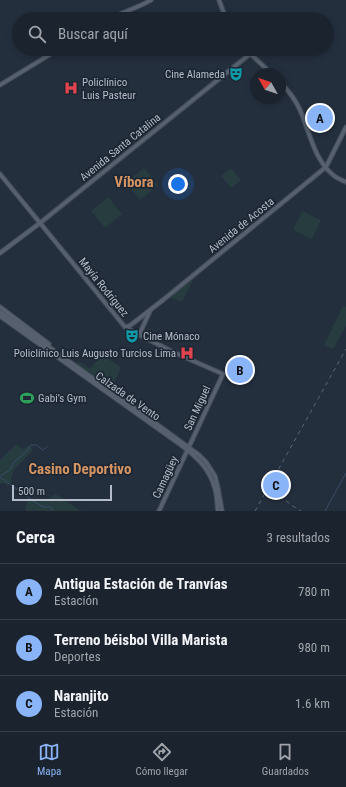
<!DOCTYPE html>
<html lang="es">
<head>
<meta charset="utf-8">
<style>
  :root { --surface:#1b232e; --page:#282f3a; --text:#f1f3f6; --muted:#a0a4aa; --line:#39404a; --accent:#8ab4f8 }
  body { margin:0; font-family:"Roboto Condensed",sans-serif; background:var(--page); color:var(--text) }
  .compass { position:absolute; left:250px; top:68px; width:36px; height:36px; border-radius:50%; background:var(--surface); box-shadow:0 2px 6px #0003; rotate:310deg }
  .scale { position:absolute; left:12px; bottom:10px; width:100px; box-sizing:border-box; padding-left:4px; border:2px solid #b4bcc9; border-top:0; font-size:11px; line-height:14px; white-space:nowrap; color:#b4bcc9; -webkit-text-stroke:3px #1d2633; paint-order:stroke }
  .you { position:absolute; left:178px; top:184px; width:14px; height:14px; margin:-10px; border:3px solid #fff; border-radius:50%; background:#1a73e8; box-shadow:0 0 0 6px #1a73e833 }
  .badge { display:grid; place-items:center; width:26px; height:26px; border-radius:50%; background:var(--accent); color:#111; font-size:13px; font-weight:700 }
  .pin { position:absolute; translate:-50% -50%; border:2px solid #fff; box-shadow:0 1px 4px #0006 }
  .list { margin:0; padding:0; list-style:none }
  h2 { display:flex; justify-content:space-between; align-items:center; height:52px; margin:0; padding:0 16px; font-size:17px }
  h2 small { font-size:13px; font-weight:400; color:var(--muted) }
  .list li { display:grid; grid-template-columns:26px 1fr auto; gap:12px; align-items:center; box-sizing:border-box; height:56px; padding:0 16px; border-top:1px solid var(--line) }
  .list b { display:block; font-size:15px; white-space:nowrap }
  .list p { margin:0; font-size:13px; white-space:nowrap; color:var(--muted) }
  .list em { font-size:13px; font-style:normal; color:var(--muted) }
  .icon { flex:none; width:22px; height:22px; fill:none; stroke:currentColor; stroke-width:2; stroke-linecap:round; stroke-linejoin:round }
  .map { position:relative; flex:none; width:346px; height:511px; overflow:hidden }
  .search { position:absolute; background:var(--surface); box-shadow:0 2px 6px #0003; left:12px; right:12px; top:12px; height:44px; display:flex; align-items:center; gap:10px; box-sizing:border-box; padding:0 14px; border-radius:22px; color:var(--muted); font-size:15px }
  .sheet { height:220px; background:var(--surface) }
  nav { display:flex; justify-content:space-around; align-items:center; box-sizing:border-box; height:56px; border-top:1px solid var(--line); background:var(--surface); font-size:11px; color:var(--muted) }
  nav a { display:grid; justify-items:center; gap:2px }
  nav .on { color:var(--accent) }
  .map>svg:first-child { display:block }
</style>
</head>
<body>
<div class="map">
<svg width="346" height="511" viewBox="0 0 346 511">
  <rect width="100%" height="100%" fill="#242f3e"/>
  <!-- green -->
  <g fill="#263c3f">
    <polygon points="144,168 158,185 140,200 126,182"/>
    <polygon points="231,168 241,180 231,188 221,176"/>
    <polygon points="108,197 122,214 105,228 91,211"/>
    <polygon points="302,211 321,220 312,239 293,230"/>
    <polygon points="193,278 194,278 182,302 170,297"/>
    <polygon points="343,306 346,307 346,326 333,349 324,345"/>
    <polygon points="102,355 121,367 113,386 110,390 75,364 78,361 90,369"/>
    <path d="M236,359L247,364L251,374L246,384C241,381 231,379 227,375Z"/>
    <polygon points="16,444 23,449 28,446 32,448 32,451 14,470 11,479 12,482 8,486 3,483 0,483 0,460 10,450 11,450"/>
    <polygon points="55,494 61,497 81,511 25,511 27,502 32,499 39,502 50,498"/>
  </g>
  <g fill="none" stroke-linecap="round" stroke-linejoin="round">
    <!-- stream -->
    <g stroke="#394c67" stroke-width="1">
      <polyline points="0,476 10,470 14,462 26,452 31,445 36,445 43,450 47,447"/>
      <polyline points="0,477 33,501 43,507 51,507 53,511"/>
      <polyline points="325,511 346,473"/>
    </g>
    <defs>
      <g id="major">
        <polyline points="219,0 226,19"/>
        <path d="M110,19C124,11 138,8 151,0"/>
        <polyline points="245,49 272,74"/>
        <path d="M280,82C287,89 296,101 300,110C309,130 314,159 332,174C336,178 341,180 346,182"/>
        <polyline points="0,85 59,49"/>
        <polyline points="0,174 125,327 130,330 173,352 223,374 159,511"/>
        <polyline points="0,253 40,223 250,54"/>
        <polyline points="0,307 49,344"/>
        <polyline points="0,312 151,420 199,455 206,462 215,476 218,488 222,511"/>
        <path d="M0,316L181,445C197,457 210,469 215,489C217,496 217,504 218,511"/>
        <polyline points="125,327 129,326 132,324 163,300 326,167 346,127"/>
        <polyline points="139,335 150,311"/>
      </g>
    </defs>
    <!-- major casing -->
    <use href="#major" stroke="#414a57" stroke-width="5.5"/>
    <!-- major -->
    <use href="#major" stroke="#56606e" stroke-width="3.5"/>
    <!-- rail -->
    <g stroke="#5a6575" stroke-width="1" stroke-dasharray="4 4" stroke-linecap="butt">
      <path d="M278,472C272,494 285,501 301,511"/>
      <polyline points="255,511 346,349"/>
    </g>
  </g>
  <!-- icons -->
  <defs>
    <symbol id="theatre-bare" viewBox="-9 -9 18 18"><path d="M-5-5.5Q0-4 5-5.5V0Q5 5 0 6Q-5 5-5 0ZM-3.3-2.5H-1v1.5H-3.3ZM1-2.5H3.3v1.5H1ZM-2.8 1Q0 5.5 2.8 1Z" fill="#0f9aa8" stroke="#1d2633" stroke-width="2.5" paint-order="stroke"/></symbol>
    <symbol id="hospital-bare" viewBox="-9 -9 18 18"><path d="M-5-5h3v3.5h4V-5h3V5h-3V1.5h-4V5h-3Z" fill="#e0444e" stroke="#1d2633" stroke-width="2.5" paint-order="stroke"/></symbol>
    <symbol id="stadium-bare" viewBox="-9 -9 18 18"><path d="M0-5a6.5 5 0 1 0 0 10a6.5 5 0 1 0 0-10ZM-3.5-1.8h7v3.6h-7Z" fill="#2e9e5b" stroke="#1d2633" stroke-width="2.5" paint-order="stroke"/></symbol>
  </defs>
  <g fill-rule="evenodd">
    <use href="#theatre-bare" x="226" y="64" width="20" height="20"/>
    <use href="#hospital-bare" x="61" y="78" width="20" height="20"/>
    <use href="#theatre-bare" x="122" y="326" width="20" height="20"/>
    <use href="#hospital-bare" x="177" y="343" width="20" height="20"/>
    <use href="#stadium-bare" x="17" y="388" width="20" height="20"/>
  </g>
  <g text-anchor="middle" stroke-width="3.5" stroke-linejoin="round" paint-order="stroke">
    <!-- poi labels -->
    <g font-size="11" fill="#b4bcc9" stroke="#1d2633" text-anchor="start">
      <text x="225" y="78" text-anchor="end">Cine Alameda</text>
      <text x="82" y="86">Policlínico<tspan x="82" dy="13">Luis Pasteur</tspan></text>
      <text x="143" y="340">Cine Mónaco</text>
      <text x="176" y="357" text-anchor="end">Policlínico Luis Augusto Turcios Lima</text>
      <text x="38" y="402">Gabi’s Gym</text>
    </g>
    <!-- street labels -->
    <g font-size="11" fill="#b4bcc9" stroke="#1d2633">
      <text transform="translate(120 147) rotate(-39)" y="4">Avenida Santa Catalina</text>
      <text transform="translate(241 225) rotate(-39)" y="4">Avenida de Acosta</text>
      <text transform="translate(104 287) rotate(51)" y="4">Mayía Rodríguez</text>
      <text transform="translate(128 396) rotate(35)" y="4">Calzada de Vento</text>
      <text transform="translate(197 408) rotate(-65)" y="4">San Miguel</text>
      <text transform="translate(165 477) rotate(-65)" y="4">Camagüey</text>
    </g>
    <!-- district labels -->
    <g font-size="15" font-weight="bold" fill="#d59563" stroke="#1d2633">
      <text x="134" y="187">Víbora</text>
      <text x="80" y="474">Casino Deportivo</text>
    </g>
  </g>
</svg>
<svg class="compass" viewBox="-18 -18 36 36"><path d="M0-13l5 13h-10z" fill="#e53935"/><path d="M0 13l5-13h-10z" fill="#a0a4aa"/></svg>
<div class="scale">500 m</div>
<div class="you"></div>
<div class="pin badge" style="left:320px;top:118px">A</div>
<div class="pin badge" style="left:240px;top:370px">B</div>
<div class="pin badge" style="left:276px;top:485px">C</div>
<div class="search"><svg class="icon" aria-label="search" viewBox="0 0 24 24"><circle cx="10" cy="10" r="6"/><path d="M15 15l6 6"/></svg>Buscar aquí</div>
</div>
<section class="sheet">
<h2>Cerca<small>3 resultados</small></h2>
<ul class="list">
<li><span class="badge">A</span><div><b>Antigua Estación de Tranvías</b><p>Estación</p></div><em>780 m</em></li>
<li><span class="badge">B</span><div><b>Terreno béisbol Villa Marista</b><p>Deportes</p></div><em>980 m</em></li>
<li><span class="badge">C</span><div><b>Naranjito</b><p>Estación</p></div><em>1.6 km</em></li>
</ul>
</section>
<nav>
<a class="on"><svg class="icon" aria-label="map" viewBox="0 0 24 24"><path d="M3 6l6-2 6 2 6-2v14l-6 2-6-2-6 2zM9 4v14M15 6v14"/></svg>Mapa</a>
<a><svg class="icon" aria-label="directions" viewBox="0 0 24 24"><path d="M12 3l9 9-9 9-9-9zM9 14v-3h6M13 9l2 2-2 2"/></svg>Cómo llegar</a>
<a><svg class="icon" aria-label="saved" viewBox="0 0 24 24"><path d="M7 4h10v16l-5-4-5 4z"/></svg>Guardados</a>
</nav>
</body>
</html>
